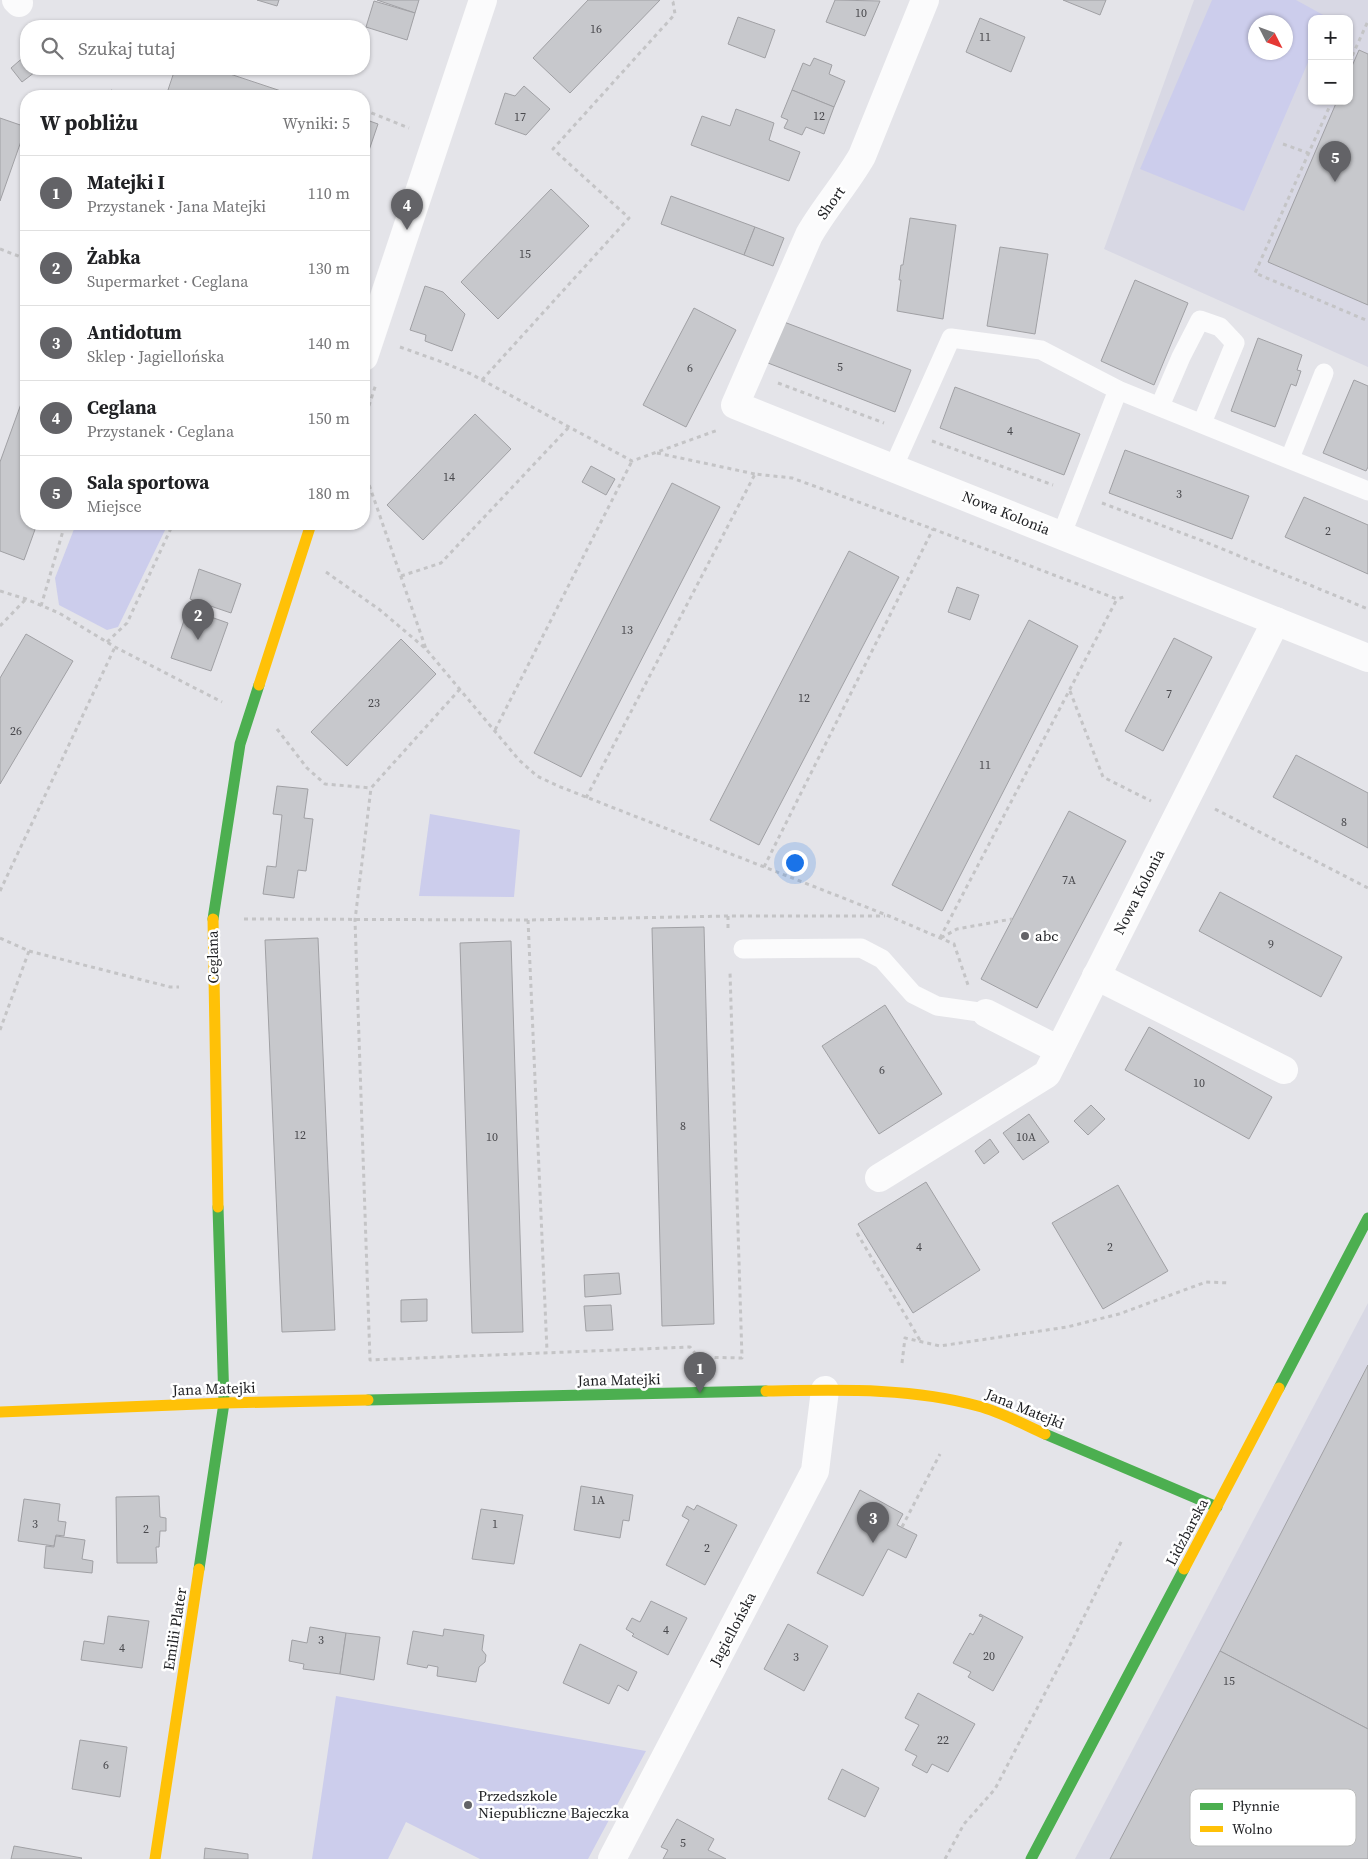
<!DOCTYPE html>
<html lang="pl">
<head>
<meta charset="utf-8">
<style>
  :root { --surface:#fff; --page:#f6f6f6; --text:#202124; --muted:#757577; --line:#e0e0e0; --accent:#636367 }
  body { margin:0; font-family:"Source Serif 4",serif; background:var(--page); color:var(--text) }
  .controls { position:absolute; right:15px; top:15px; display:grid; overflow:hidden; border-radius:10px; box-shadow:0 1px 4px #0004 }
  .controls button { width:45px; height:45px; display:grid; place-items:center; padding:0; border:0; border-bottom:1px solid var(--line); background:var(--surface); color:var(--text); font:25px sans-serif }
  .compass { position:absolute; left:1248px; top:15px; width:45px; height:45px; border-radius:50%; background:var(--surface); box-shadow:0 1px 4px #0004; rotate:132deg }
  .you { position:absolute; left:794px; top:862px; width:18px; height:18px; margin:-12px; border:4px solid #fff; border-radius:50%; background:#1a73e8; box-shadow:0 0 0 8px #1a73e833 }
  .badge { display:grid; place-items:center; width:32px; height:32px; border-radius:50%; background:var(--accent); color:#fff; font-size:16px; font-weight:700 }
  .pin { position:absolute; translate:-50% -41px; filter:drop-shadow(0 1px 2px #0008) }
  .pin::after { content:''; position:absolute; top:26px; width:18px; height:15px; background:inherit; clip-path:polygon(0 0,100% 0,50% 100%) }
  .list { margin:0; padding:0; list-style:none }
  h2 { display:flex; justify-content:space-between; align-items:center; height:65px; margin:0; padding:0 20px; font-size:21px }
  h2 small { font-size:16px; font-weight:400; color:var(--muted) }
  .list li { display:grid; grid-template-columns:32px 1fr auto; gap:15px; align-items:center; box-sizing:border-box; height:75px; padding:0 20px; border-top:1px solid var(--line) }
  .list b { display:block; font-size:19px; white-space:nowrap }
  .list p { margin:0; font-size:16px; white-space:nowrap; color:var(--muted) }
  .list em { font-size:16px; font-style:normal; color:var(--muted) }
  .icon { flex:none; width:28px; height:28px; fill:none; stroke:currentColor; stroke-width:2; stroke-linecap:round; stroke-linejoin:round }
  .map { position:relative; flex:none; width:1368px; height:1859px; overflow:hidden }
  .search { position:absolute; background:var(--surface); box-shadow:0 1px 4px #0004; left:20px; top:20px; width:350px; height:55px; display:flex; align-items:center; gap:12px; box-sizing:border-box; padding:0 18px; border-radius:20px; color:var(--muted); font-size:19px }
  .panel { position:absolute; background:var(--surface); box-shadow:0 1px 4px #0004; left:20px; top:90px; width:350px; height:440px; border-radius:20px }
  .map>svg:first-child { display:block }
</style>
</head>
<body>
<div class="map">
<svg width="1368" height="1859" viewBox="0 0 1368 1859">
  <rect width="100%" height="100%" fill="#e4e4e9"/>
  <!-- built -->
  <g fill="#d8d8e4" fill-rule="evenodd">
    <path d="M1194,0H1368V367L1104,249ZM1312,19H1349V101H1312ZM1256,22H1286V52H1256Z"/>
    <polygon points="1368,1303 1368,1859 1075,1859"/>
  </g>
  <!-- green -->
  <g fill="#cccdec" fill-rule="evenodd">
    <path d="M1212,0H1296L1327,17L1326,19H1312V53L1244,211L1140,169ZM1286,22V52H1256V22Z"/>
    <polygon points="76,524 168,524 118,627 107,630 59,605 55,578"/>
    <polygon points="430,814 520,830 514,897 419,896"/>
    <polygon points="336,1696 646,1751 588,1859 480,1859 406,1822 388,1859 312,1859"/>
  </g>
  <!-- building -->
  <g fill="#c7c8cc" stroke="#a0a0a4">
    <polygon points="257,0 279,0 277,6"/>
    <polygon points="377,0 419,0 415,13"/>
    <polygon points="588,0 660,0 570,93 533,58"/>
    <polygon points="835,0 880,1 865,36 826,22"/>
    <polygon points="1063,0 1106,0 1100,15"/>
    <polygon points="374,1 415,13 407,40 366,27"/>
    <polygon points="738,17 775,30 765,58 728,44"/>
    <polygon points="980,18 1025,37 1011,72 966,52"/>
    <polygon points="1359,50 1368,54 1368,305 1268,262 1337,101 1349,101 1349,73"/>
    <polygon points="26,55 26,69 39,69 22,82 11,68"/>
    <polygon points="814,58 832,65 829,74 845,81 834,107 792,90 803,63 810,66"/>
    <polygon points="175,69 215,69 296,96 166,96"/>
    <polygon points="524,86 550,109 526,135 495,124 505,93 515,96"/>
    <polygon points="111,90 130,96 108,96"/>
    <polygon points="792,90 834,107 824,134 806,127 802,135 784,128 788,120 781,117"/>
    <polygon points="736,109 774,123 769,140 800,152 789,181 691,145 702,116 730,126"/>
    <polygon points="0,118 26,127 0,201"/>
    <polygon points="364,119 378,124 364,165"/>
    <polygon points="551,189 589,226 498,319 461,282"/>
    <polygon points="671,196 755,227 744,255 661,224"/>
    <polygon points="910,218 956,225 943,319 897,311 901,280 899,280 901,265 903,265"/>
    <polygon points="755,227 784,238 773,266 744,255"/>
    <polygon points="1000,247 1048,254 1035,334 987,326"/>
    <polygon points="1135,280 1188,303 1154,385 1101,361"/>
    <polygon points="425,286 443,292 465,314 452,351 425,341 426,335 410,330"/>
    <polygon points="694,308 736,330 686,427 643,405"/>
    <polygon points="784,322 911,370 895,412 768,363"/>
    <polygon points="1258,338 1302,355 1297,370 1301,371 1296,386 1291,384 1275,427 1231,411"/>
    <polygon points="1354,380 1368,386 1368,467 1366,471 1323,453"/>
    <polygon points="955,387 1080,434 1064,475 940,428"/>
    <polygon points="26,390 26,524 37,524 24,560 0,551 0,462"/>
    <polygon points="475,414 511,449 423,540 387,505"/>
    <polygon points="1125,450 1249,496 1232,539 1109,493"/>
    <polygon points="591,466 615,479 606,495 582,482"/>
    <polygon points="672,483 720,507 581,777 534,753"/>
    <polygon points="1304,497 1368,525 1368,574 1285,537"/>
    <polygon points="849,551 899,577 759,845 710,820"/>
    <polygon points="199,569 241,584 231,613 190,599"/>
    <polygon points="957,587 979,595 970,620 948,612"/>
    <polygon points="188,609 228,623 211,671 171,658"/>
    <polygon points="1029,620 1078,646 942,911 892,885"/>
    <polygon points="26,634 73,661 0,784 0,678"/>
    <polygon points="1174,638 1212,657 1163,751 1125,731"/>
    <polygon points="401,639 436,674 347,766 311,732"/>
    <polygon points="1296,755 1368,793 1368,848 1273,797"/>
    <polygon points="277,786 308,789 304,818 313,819 306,871 298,870 294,898 263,894 267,866 276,867 282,815 273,814"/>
    <polygon points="1069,811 1126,841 1037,1008 981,979"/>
    <polygon points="1220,892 1342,957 1321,997 1199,931"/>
    <polygon points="704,927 714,1324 662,1326 652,928"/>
    <polygon points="318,938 335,1330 282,1332 265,940"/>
    <polygon points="511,941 523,1332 472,1333 460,943"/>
    <polygon points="885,1005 942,1094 879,1134 822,1046"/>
    <polygon points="1149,1027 1272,1097 1249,1139 1125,1070"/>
    <polygon points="1091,1105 1105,1119 1088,1135 1074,1121"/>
    <polygon points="1029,1114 1049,1142 1023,1160 1003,1133"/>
    <polygon points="990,1139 999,1152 984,1164 975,1151"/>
    <polygon points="926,1182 980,1270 913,1313 858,1224"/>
    <polygon points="1118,1185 1168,1271 1103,1309 1052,1223"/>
    <polygon points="619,1273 621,1294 585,1297 584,1275"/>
    <polygon points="427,1299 427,1321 401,1322 401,1300"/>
    <polygon points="611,1305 613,1330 586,1331 584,1306"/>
    <polygon points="1368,1365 1368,1729 1220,1651"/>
    <polygon points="581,1486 633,1495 629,1521 623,1520 620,1538 574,1530"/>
    <polygon points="860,1490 903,1514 897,1525 917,1535 906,1558 888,1549 863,1596 817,1573"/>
    <polygon points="159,1496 160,1517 166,1518 166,1531 160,1531 159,1547 156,1547 157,1563 117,1563 116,1497"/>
    <polygon points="24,1499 60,1504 58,1521 66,1522 64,1536 56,1535 54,1546 18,1541"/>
    <polygon points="697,1505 737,1525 705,1585 666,1565 689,1520 682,1516 687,1506 694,1510"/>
    <polygon points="481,1509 523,1515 514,1564 472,1559"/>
    <polygon points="56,1536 85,1540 82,1559 93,1561 92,1573 44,1568 46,1546 54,1547"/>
    <polygon points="651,1601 687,1618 668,1655 632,1636 634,1634 626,1629 632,1618 640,1622"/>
    <polygon points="980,1614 1023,1637 993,1691 968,1677 971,1672 953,1663 970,1633 973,1635 983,1617 979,1616"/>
    <polygon points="108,1616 149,1621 142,1668 81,1660 84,1641 104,1644"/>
    <polygon points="788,1624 828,1646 804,1691 764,1669"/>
    <polygon points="310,1627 346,1633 340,1674 303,1669 304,1664 289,1661 292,1640 307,1643"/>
    <polygon points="444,1629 484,1635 482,1650 486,1655 485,1662 479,1667 476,1682 437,1676 438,1667 428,1665 427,1668 407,1664 413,1631 443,1636"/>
    <polygon points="346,1633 380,1637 374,1680 340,1674"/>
    <polygon points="580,1644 637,1672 628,1691 618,1685 609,1704 563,1683"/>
    <polygon points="1220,1651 1368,1729 1368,1859 1110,1859"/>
    <polygon points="918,1693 975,1724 948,1772 932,1764 927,1773 912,1765 917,1756 905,1750 919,1725 905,1718"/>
    <polygon points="80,1740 127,1747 120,1797 72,1789"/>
    <polygon points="842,1769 879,1788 865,1817 828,1799"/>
    <polygon points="677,1819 714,1839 708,1850 726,1859 663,1859 668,1850 661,1847"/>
    <polygon points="14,1846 82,1858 81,1859 11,1859"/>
    <polygon points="205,1848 248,1854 248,1859 204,1859"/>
  </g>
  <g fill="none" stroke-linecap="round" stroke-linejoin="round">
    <!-- path -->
    <g stroke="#c4c4c6" stroke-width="3" stroke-dasharray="4 4" stroke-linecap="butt">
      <polyline points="1349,63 1368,21"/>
      <polyline points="1332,101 1255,273 1368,321"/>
      <polyline points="364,110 409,128"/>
      <polyline points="1283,144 1308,153"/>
      <polyline points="0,249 26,259"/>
      <polyline points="400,347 442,362 471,374 632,461 718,430"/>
      <polyline points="482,380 629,218 553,149 675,14 673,2 671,0"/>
      <polyline points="778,383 884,423"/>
      <polyline points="364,421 376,384"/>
      <polyline points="932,441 1053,485"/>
      <polyline points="657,453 755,474"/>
      <polyline points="364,470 426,649"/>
      <polyline points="1102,503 1203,541 1368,609"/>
      <polyline points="326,572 380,610 426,649 519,760 537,776 558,786 889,916 954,944 968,985"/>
      <polyline points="401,576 441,563 569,427"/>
      <polyline points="0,591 26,599 59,613 115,647 222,702"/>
      <polyline points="41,606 65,524"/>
      <polyline points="0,626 26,599"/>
      <polyline points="107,642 127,623 173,524"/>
      <polyline points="460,689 371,788 355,920 370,1360 690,1347 698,1357 742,1358 730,972"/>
      <polyline points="1070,691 1103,777 1151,801"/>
      <polyline points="277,729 307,768 325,784 371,788"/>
      <polyline points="495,730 632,461"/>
      <polyline points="586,798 755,474 792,478 933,529 1117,599 1127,596"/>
      <polyline points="1215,809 1368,888"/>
      <polyline points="764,867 933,529"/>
      <polyline points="0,891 115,647"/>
      <polyline points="728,916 728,928"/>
      <polyline points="244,919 528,920 728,916 885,916"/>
      <polyline points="528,920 547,1351"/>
      <polyline points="0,938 29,951 0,1030"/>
      <polyline points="940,938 1117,599"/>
      <polyline points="941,938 957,929 1012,919"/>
      <polyline points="29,951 170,987 179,987"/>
      <polyline points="857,1233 921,1342"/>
      <polyline points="902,1363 905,1338 940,1346 1067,1327 1119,1314 1206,1282 1230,1283"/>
      <polyline points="902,1527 940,1454"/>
      <polyline points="945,1859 964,1824 995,1789 1068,1649 1122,1540"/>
    </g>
    <!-- lane -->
    <g stroke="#fbfbfc" stroke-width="19">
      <polyline points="1160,406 1181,357 1200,320 1220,327 1235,343 1202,423"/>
      <polyline points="1290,458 1324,373"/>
      <polyline points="893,468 951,338 1041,350 1118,390 1368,491"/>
      <polyline points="1061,536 1118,390"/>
      <polyline points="743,949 861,948 882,959 913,994 937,1006 986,1013"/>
    </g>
    <!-- street -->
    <g stroke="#fbfbfc" stroke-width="28">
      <polyline points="16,0 19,3"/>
      <path d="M925,0L862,156C846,184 825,207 809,235L735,405L1368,658"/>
      <polyline points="364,357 483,0"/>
      <polyline points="1096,976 1284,1070"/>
      <polyline points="986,1013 1059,1050"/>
      <polyline points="879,1178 1047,1074 1276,621"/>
      <polyline points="612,1859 815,1471 825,1390"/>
    </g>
    <!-- fast -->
    <g stroke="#4caf50" stroke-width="11">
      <polyline points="213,919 240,744 259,685"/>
      <polyline points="1279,1388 1368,1218"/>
      <polyline points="368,1400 766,1391"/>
      <polyline points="1045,1434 1217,1507"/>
      <polyline points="199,1569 224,1403 218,1207"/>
      <polyline points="1031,1859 1184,1569"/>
    </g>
    <!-- slow -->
    <g stroke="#ffc107" stroke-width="11">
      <polyline points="259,685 311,524"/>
      <polyline points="213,919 218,1207"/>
      <path d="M766,1391C835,1390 911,1387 978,1406C1001,1412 1023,1424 1045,1434"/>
      <polyline points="0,1412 224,1403 368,1400"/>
      <polyline points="1184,1569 1279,1388"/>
      <polyline points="155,1859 199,1569"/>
    </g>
  </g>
  <!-- markers -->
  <g fill="#636367" stroke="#fff" stroke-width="2">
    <circle cx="1025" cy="936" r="5"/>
    <circle cx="468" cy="1805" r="5"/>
  </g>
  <g text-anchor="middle" stroke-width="5" stroke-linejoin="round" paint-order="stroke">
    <!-- number labels -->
    <g font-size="12" fill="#48484c">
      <text x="861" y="17">10</text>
      <text x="596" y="33">16</text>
      <text x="985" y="41">11</text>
      <text x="819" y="120">12</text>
      <text x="520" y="121">17</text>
      <text x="525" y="258">15</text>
      <text x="840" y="371">5</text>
      <text x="690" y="372">6</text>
      <text x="1010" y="435">4</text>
      <text x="449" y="481">14</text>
      <text x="1179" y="498">3</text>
      <text x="1328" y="535">2</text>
      <text x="627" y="634">13</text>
      <text x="1169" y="698">7</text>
      <text x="804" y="702">12</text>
      <text x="374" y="707">23</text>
      <text x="16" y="735">26</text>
      <text x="985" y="769">11</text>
      <text x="1344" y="826">8</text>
      <text x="1069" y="884">7A</text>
      <text x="1271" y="948">9</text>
      <text x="882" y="1074">6</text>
      <text x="1199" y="1087">10</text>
      <text x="683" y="1130">8</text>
      <text x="300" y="1139">12</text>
      <text x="492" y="1141">10</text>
      <text x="1026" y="1141">10A</text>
      <text x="919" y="1251">4</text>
      <text x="1110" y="1251">2</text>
      <text x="598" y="1504">1A</text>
      <text x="35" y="1528">3</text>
      <text x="495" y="1528">1</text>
      <text x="146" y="1533">2</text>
      <text x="707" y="1552">2</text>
      <text x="666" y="1634">4</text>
      <text x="321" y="1644">3</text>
      <text x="122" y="1652">4</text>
      <text x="989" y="1660">20</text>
      <text x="796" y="1661">3</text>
      <text x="1229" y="1685">15</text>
      <text x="943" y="1744">22</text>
      <text x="106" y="1769">6</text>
      <text x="683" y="1847">5</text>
    </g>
    <!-- street labels -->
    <g font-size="15" fill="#1d1e21" stroke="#fff">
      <text transform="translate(831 203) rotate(-54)" y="5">Short</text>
      <text transform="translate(1006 513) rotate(22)" y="5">Nowa Kolonia</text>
      <text transform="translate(1139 892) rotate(-63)" y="5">Nowa Kolonia</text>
      <text transform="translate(213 957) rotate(-91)" y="5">Ceglana</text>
      <text transform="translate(619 1380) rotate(-1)" y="5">Jana Matejki</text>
      <text transform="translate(214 1389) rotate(-2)" y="5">Jana Matejki</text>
      <text transform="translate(1025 1409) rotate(22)" y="5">Jana Matejki</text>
      <text transform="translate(1187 1532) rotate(-62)" y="5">Lidzbarska</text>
      <text transform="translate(175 1629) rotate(-81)" y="5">Emilii Plater</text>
      <text transform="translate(733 1629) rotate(-62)" y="5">Jagiellońska</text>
    </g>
    <!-- poi labels -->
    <g font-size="15" fill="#1d1e21" stroke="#fff" text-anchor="start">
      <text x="1035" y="941">abc</text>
      <text x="478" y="1801">Przedszkole<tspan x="478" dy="17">Niepubliczne Bajeczka</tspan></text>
    </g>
  </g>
  <!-- legend -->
  <rect x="1190" y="1789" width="166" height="57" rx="8" fill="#fff" stroke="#bbbcbc" stroke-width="1"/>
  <rect x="1200" y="1803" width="23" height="7" fill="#4caf50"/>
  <rect x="1200" y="1826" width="23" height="6" fill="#ffc107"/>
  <g font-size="14" fill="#1d1e21">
    <text x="1232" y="1811">Płynnie</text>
    <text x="1232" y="1834">Wolno</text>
  </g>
</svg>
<div class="controls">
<button>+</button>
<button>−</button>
</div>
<svg class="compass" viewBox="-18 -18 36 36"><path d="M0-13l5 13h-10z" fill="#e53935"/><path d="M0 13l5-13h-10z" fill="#757577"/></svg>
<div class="you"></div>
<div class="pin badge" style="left:700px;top:1393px">1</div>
<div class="pin badge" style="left:198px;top:640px">2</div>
<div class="pin badge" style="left:873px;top:1543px">3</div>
<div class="pin badge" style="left:407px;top:230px">4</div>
<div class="pin badge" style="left:1335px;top:182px">5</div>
<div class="search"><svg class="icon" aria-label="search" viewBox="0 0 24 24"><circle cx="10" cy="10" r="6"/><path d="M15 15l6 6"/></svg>Szukaj tutaj</div>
<section class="panel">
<h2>W pobliżu<small>Wyniki: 5</small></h2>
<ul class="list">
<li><span class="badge">1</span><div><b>Matejki I</b><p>Przystanek · Jana Matejki</p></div><em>110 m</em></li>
<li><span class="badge">2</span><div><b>Żabka</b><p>Supermarket · Ceglana</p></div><em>130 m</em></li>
<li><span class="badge">3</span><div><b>Antidotum</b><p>Sklep · Jagiellońska</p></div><em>140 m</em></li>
<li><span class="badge">4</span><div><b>Ceglana</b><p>Przystanek · Ceglana</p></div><em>150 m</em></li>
<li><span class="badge">5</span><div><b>Sala sportowa</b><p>Miejsce</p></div><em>180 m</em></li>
</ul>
</section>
</div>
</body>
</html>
